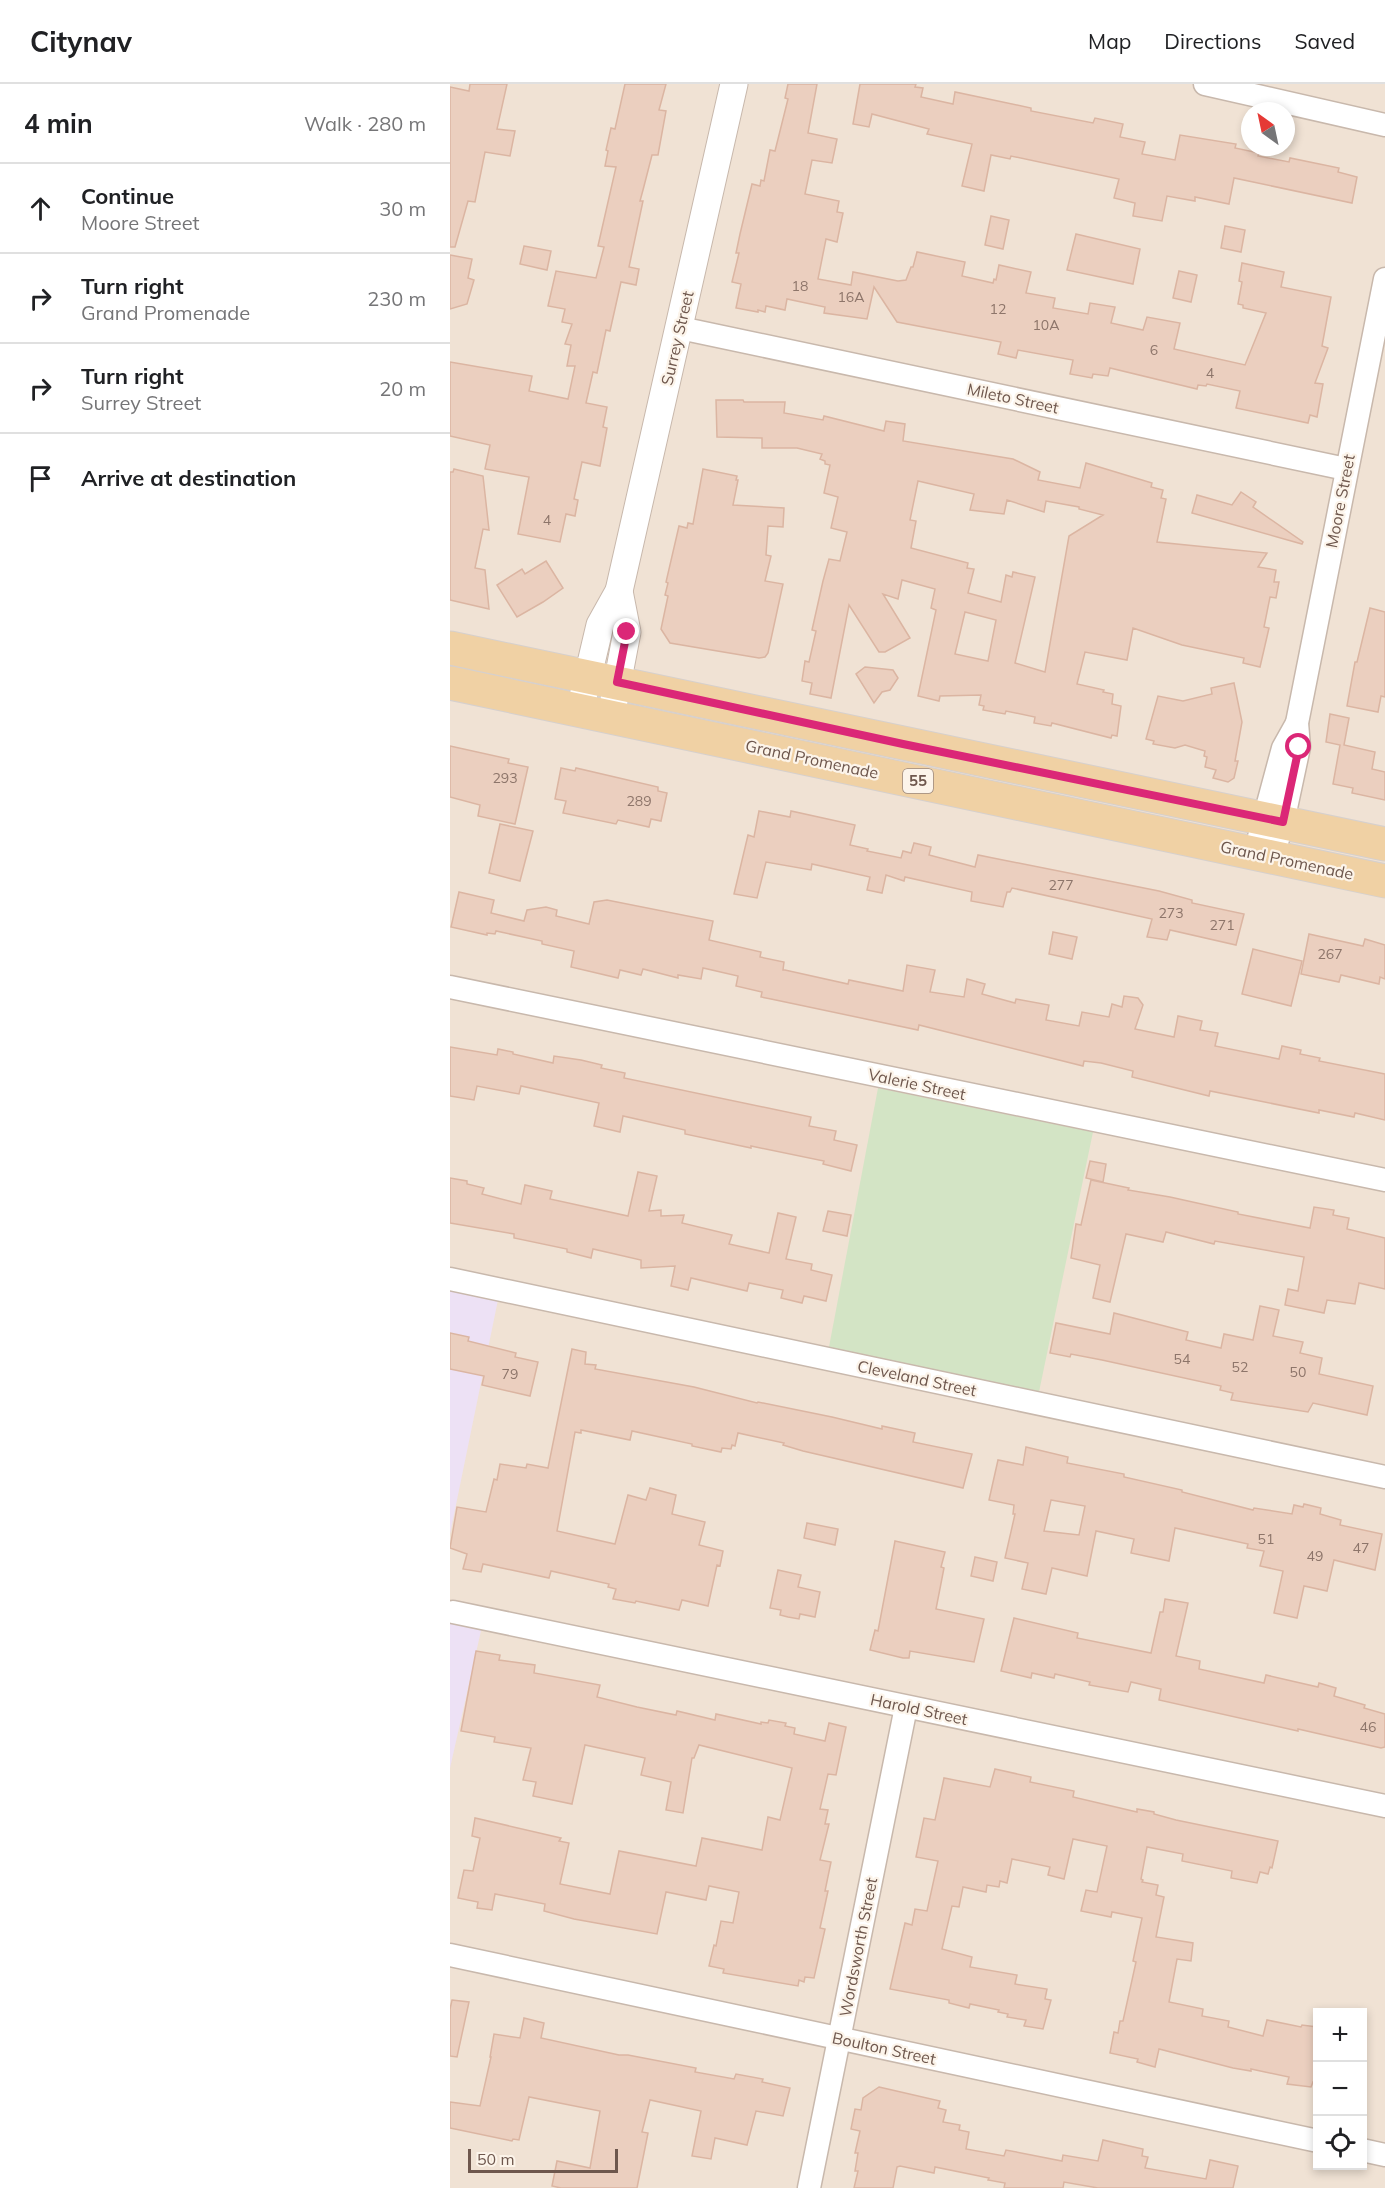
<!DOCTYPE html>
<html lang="en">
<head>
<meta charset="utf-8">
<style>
  :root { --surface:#fff; --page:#f6f6f6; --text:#202124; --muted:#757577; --line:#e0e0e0 }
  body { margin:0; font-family:Mulish,sans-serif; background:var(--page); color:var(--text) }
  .controls { position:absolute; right:18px; bottom:18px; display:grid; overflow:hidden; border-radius:0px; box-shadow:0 3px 9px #0003 }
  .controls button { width:54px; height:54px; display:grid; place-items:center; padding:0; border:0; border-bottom:2px solid var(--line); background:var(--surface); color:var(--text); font:30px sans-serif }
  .compass { position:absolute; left:791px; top:18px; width:54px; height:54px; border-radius:50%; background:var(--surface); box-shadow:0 3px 9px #0003; rotate:327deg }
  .scale { position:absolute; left:18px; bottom:15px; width:150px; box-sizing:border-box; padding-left:6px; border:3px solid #6e574d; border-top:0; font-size:16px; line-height:21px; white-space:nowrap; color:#6e574d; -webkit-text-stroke:4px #fcf4ea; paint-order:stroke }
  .stop { position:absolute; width:18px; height:18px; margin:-14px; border:4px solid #db2777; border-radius:50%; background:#fff }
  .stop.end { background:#db2777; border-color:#fff; box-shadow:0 2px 6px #0008 }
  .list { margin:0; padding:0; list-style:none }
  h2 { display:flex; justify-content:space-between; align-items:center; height:78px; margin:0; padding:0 24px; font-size:26px }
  h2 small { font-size:20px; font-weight:400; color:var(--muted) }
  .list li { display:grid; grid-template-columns:39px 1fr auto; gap:18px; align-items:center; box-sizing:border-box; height:90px; padding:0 24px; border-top:2px solid var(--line) }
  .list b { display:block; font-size:22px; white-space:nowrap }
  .list p { margin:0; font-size:20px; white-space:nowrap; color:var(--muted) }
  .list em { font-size:20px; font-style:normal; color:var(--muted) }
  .icon { flex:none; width:33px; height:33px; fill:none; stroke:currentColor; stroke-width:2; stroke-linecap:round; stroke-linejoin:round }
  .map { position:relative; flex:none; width:935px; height:2104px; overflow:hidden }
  header { display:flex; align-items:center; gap:36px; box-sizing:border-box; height:84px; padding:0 30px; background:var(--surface); border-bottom:2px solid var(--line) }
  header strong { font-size:28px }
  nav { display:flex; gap:33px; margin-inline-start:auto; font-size:21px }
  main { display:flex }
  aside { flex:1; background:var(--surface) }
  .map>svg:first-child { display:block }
</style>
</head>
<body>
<header>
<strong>Citynav</strong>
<nav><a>Map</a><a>Directions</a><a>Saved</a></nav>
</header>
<main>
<aside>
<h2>4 min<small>Walk · 280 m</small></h2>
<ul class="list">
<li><svg class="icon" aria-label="ahead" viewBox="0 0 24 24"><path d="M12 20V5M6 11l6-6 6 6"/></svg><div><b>Continue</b><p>Moore Street</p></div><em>30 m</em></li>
<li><svg class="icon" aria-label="right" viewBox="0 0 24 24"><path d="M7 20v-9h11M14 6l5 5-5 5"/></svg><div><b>Turn right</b><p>Grand Promenade</p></div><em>230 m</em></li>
<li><svg class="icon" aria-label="right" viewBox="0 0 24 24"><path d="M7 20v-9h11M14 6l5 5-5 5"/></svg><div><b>Turn right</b><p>Surrey Street</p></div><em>20 m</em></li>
<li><svg class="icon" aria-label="arrive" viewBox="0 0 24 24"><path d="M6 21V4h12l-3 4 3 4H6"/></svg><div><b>Arrive at destination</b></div></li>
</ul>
</aside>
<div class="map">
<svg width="935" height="2104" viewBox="0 0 935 2104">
  <rect width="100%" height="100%" fill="#f9f0e4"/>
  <!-- residential -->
  <path fill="#f0e2d4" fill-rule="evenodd" d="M0,0H935V2104H0ZM800,27H836V63H800ZM868,1928H912V2082H868Z"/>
  <!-- education -->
  <g fill="#ede1f5">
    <polygon points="0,1195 50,1206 0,1450"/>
    <polygon points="0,1525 35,1529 0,1684"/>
  </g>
  <!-- green -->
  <polygon fill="#d3e4c5" points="428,1004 643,1048 589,1308 379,1263"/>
  <!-- building -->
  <g fill="#ebcfbf" stroke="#dbb5a2" stroke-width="1.5" fill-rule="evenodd">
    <polygon points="20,0 57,0 47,45 65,47 60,72 35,68 25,118 18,117 5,163 0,163 0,3 19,7"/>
    <polygon points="175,0 216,0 209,26 216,27 208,71 202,71 193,106 190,117 193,117 179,183 189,185 186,201 171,198 160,247 156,246 147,289 143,288 136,319 157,323 153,343 157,344 150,382 132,378 124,415 128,416 125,432 116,430 110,458 68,450 79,393 35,385 40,361 0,352 0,278 82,292 79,307 118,315 125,282 117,282 121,261 115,260 122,240 112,238 115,225 98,222 106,187 146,194 154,163 148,162 166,83 155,82 158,67 156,66 161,44 165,45"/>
    <polygon points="338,0 367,0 358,49 387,55 382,79 362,76 355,110 389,117 387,128 393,129 387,158 376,155 368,195 401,201 403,188 448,197 456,196 461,183 463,183 467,168 515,178 512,192 543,199 544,195 546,196 549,181 581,188 576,209 605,214 603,224 638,230 640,219 665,223 661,239 693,246 697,233 730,239 724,265 795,281 816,229 793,224 793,221 788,220 792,198 789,197 792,179 834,188 831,203 881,213 872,262 878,264 865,299 873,300 867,333 860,331 858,339 786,324 790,307 757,300 756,302 748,301 747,305 660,284 658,292 643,290 642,294 620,290 623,276 568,266 566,274 548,270 551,258 447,238 424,203 417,235 374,229 375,223 337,215 335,226 316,222 315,228 308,226 308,228 286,224 291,200 282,198 289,169 286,169 290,150 302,100 310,102 311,96 314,97 320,66 325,67 338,15 335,14"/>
    <polygon points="410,0 466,0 465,3 473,4 471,13 503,20 505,8 581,24 581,27 643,39 645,34 673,40 670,53 695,58 692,70 725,76 730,51 786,60 785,64 809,69 808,72 839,78 840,74 889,84 888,88 907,93 902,119 784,94 779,120 745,113 745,117 717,112 712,137 683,132 685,119 664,114 669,95 561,72 560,75 541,71 534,107 512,102 522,60 477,50 479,45 422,30 419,43 403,40"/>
    <polygon points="541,132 559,136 553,165 535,161"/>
    <polygon points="775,142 795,146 791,168 771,164"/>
    <polygon points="626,150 690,165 683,200 617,186"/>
    <polygon points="74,162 101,167 97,186 70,180"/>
    <polygon points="0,171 22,175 18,194 24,196 17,220 0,225"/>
    <polygon points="729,187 747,191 741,218 723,214"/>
    <path d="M266,316H293L294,318H335L334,329L373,336L374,332L434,347L436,337L455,340L453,357L563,375L590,388L588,396L630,404L636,379L702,399L701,403L713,406L711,414L716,415L707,458L817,469L808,483L826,486L824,498H829L826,514L820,513L814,543L819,544L810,583L793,579L794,574L732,561L683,544L677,576L635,568L627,600L654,606L653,608L663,610L662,620L671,622L667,652L662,651L661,654L602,639L601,642L584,639L585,633L556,627L555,630L533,626L534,622L529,621L531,611L490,612L489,617L468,612L486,526L481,524L485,505L452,496L448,515L433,510L460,554L435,568H429L399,521L381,614L360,610L362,599L352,597L355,577L359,578L366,547L362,546L373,497L379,475L390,477L397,448L381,444L388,413L374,409L380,381L375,380V377L370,375L372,370L347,364H312V354L267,353ZM468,397L524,410L520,426L554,430L557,416L594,428L596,417L629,423V425L653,431L619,452L595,588L565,579L585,493L563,488L562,493L556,491L551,518L518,509L524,485L517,484L518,479L461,464L466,437L460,436ZM515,528L546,536L538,577L505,570Z"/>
    <polygon points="4,385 33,392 39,446 33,445 25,484 35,486 39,525 0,516 0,388 3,388"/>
    <polygon points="253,385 287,392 286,396 288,396 283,421 334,424 333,443 318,442 316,471 321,472 315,497 333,500 318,569 315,573 309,574 220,559 211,545 218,512 215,511 218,499 216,498 229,442 237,444 238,439 243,440"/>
    <polygon points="791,408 806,418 803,423 853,458 852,460 742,429 747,411 782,421"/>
    <polygon points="96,477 113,504 93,518 67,533 47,501 72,485 75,490"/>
    <polygon points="920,524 935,528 935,613 931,612 928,628 897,622 905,578 907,578"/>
    <polygon points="415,583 443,586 448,594 440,606 432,608 424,619 406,590"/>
    <polygon points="784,599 792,638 785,677 788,677 784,694 778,698 763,694 766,686 755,683 757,673 754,672 755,667 735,661 725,664 703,660 704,657 696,655 708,612 733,617 762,610 761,604"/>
    <polygon points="880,630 899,634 894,661 925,668 922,685 935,688 935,716 902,709 903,704 883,700 890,661 876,658"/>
    <polygon points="0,662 59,675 58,679 78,683 65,740 28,732 30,721 0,713"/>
    <polygon points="111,684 125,687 126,684 208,703 208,707 217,709 211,737 201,735 199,743 168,736 166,740 113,729 116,717 105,715"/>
    <polygon points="309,727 340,733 341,727 405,741 400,761 418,765 417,767 451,774 453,767 461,769 464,759 481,763 479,771 525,783 528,771 543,774 709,807 742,816 742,819 794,830 786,861 720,846 717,856 697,853 702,835 562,804 560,808 557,808 553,823 521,817 522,808 455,793 454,797 436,791 432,809 417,806 420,793 362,780 361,786 316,778 307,814 284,810 298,751 304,753"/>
    <polygon points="50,740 83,747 70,797 39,789"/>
    <polygon points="9,808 44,816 41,829 74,837 77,826 96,823 107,826 106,832 139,840 144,818 157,816 263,837 259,856 311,868 310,873 334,878 333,886 335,886 398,900 399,896 453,907 457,881 485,886 480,908 514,913 517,895 535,900 532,910 565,919 566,915 599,921 596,936 629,942 632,928 659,933 662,920 672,923 674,912 688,914 693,921 685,945 724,953 728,932 752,937 750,946 768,949 765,962 829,975 832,962 851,966 850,970 870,974 869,977 935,990 935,1036 905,1029 904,1033 869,1026 869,1029 760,1007 759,1012 682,993 683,987 651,979 634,977 633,982 469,941 468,946 321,915 311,913 312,908 286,902 288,892 253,884 251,895 228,891 228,894 193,885 191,891 170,886 168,894 121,883 124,867 92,860 92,857 46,847 45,850 37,849 37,851 1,843"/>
    <polygon points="603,848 627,853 622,875 599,870"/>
    <polygon points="859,850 913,862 915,855 935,861 935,895 930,893 929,900 891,891 889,898 851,890"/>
    <polygon points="803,865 852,877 841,922 792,910"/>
    <polygon points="0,963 47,971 48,965 63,968 63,970 103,979 104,972 131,976 152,981 151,984 175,989 174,994 361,1033 359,1042 386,1047 384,1056 407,1061 401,1087 373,1080 374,1077 301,1062 301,1064 235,1050 235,1046 173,1032 170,1048 144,1042 149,1019 71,1002 69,1010 27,1002 24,1016 0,1012"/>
    <polygon points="640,1077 656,1080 653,1098 636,1094"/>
    <polygon points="188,1088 207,1092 199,1127 211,1126 211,1132 234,1131 232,1139 282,1151 279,1160 319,1169 328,1129 346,1133 336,1175 362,1180 361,1186 382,1191 376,1217 354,1212 352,1219 331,1214 333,1206 299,1199 297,1207 241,1194 238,1206 221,1202 225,1182 191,1184 191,1176 143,1165 141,1174 117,1168 117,1165 64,1154 64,1150 0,1139 0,1094 17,1097 17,1100 34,1104 32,1110 71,1120 75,1101 102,1107 100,1115 178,1132"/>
    <polygon points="641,1096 679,1104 678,1106 720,1113 788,1128 788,1130 860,1144 864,1123 884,1126 883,1131 899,1134 897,1145 935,1154 935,1205 909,1199 905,1220 877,1216 874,1229 835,1221 838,1205 848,1207 854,1173 765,1157 764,1160 716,1148 713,1158 676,1150 660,1218 643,1214 650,1181 621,1174 626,1140 631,1141"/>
    <polygon points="378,1127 401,1131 397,1152 373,1147"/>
    <polygon points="810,1222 829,1226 823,1252 853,1258 850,1269 872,1274 869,1290 923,1302 917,1331 863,1319 858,1328 781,1316 783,1309 770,1306 771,1302 652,1276 621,1270 620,1273 600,1269 606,1239 660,1250 664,1229 738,1248 736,1256 771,1264 774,1250 803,1256"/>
    <polygon points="0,1249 19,1253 18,1257 66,1269 65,1273 88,1278 80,1312 32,1301 34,1292 0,1285"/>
    <polygon points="122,1265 136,1268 135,1280 146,1281 145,1285 244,1303 307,1319 308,1318 382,1333 432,1345 432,1342 465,1349 463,1358 522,1370 513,1404 353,1367 333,1361 334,1359 288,1349 285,1362 282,1361 281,1365 272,1364 271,1368 242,1362 242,1360 182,1347 180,1356 131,1346 131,1349 125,1348 107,1447 165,1460 178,1411 196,1416 200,1404 226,1411 222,1430 255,1438 249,1461 273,1467 270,1482 267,1481 258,1522 232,1516 229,1526 186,1517 185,1519 163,1515 166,1505 158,1503 159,1500 101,1487 99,1494 33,1480 31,1488 13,1485 17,1470 0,1464 7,1423 36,1428 44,1395 47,1396 50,1380 76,1384 77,1380 98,1384"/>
    <path d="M576,1363L618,1373L617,1379L674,1390V1393L732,1406V1408L803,1426L804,1424L842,1430L844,1421L853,1423L854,1420L871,1424L870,1430L891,1436L890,1441L932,1450L925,1486L884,1476L877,1507L854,1502L847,1534L824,1529L833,1487L810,1482L814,1467L797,1464L798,1460L725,1444L719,1477L681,1469L684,1455L646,1447L637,1492L602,1484L596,1510L572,1505L578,1479L555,1474L565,1430H563L564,1421L539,1416L548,1376L573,1381ZM601,1416L635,1422L629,1451L594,1447Z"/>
    <polygon points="357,1439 388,1445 385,1461 354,1454"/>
    <polygon points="445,1457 495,1468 491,1483 494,1484 486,1525 534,1535 524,1578 460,1567 459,1574 453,1574 420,1566 425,1546 428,1547"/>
    <polygon points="525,1473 547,1478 543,1497 521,1492"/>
    <polygon points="328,1486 351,1491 348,1503 370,1508 365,1533 350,1530 349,1535 338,1533 330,1531 331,1526 320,1524"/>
    <polygon points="715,1515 738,1519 726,1572 750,1577 749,1585 814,1599 816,1591 868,1603 869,1599 886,1604 884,1612 915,1621 914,1624 935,1630 935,1663 931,1664 848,1645 848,1647 709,1616 711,1605 681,1598 678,1608 639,1601 640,1598 605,1590 604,1594 582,1589 581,1594 551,1587 564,1534 628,1549 627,1554 701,1569 710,1528 713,1528"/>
    <polygon points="26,1567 50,1571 49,1576 85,1581 84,1589 150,1601 147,1613 187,1623 226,1631 227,1627 265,1636 266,1630 311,1640 311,1638 318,1639 319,1636 336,1639 335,1642 345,1644 344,1650 375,1657 379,1639 396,1643 386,1691 378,1690 370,1725 378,1726 375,1740 379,1740 370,1776 381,1778 375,1807 378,1807 370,1844 375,1845 364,1894 355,1893 354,1898 349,1896 348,1902 273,1889 274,1885 259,1882 264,1861 266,1862 271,1837 283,1839 289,1808 259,1802 256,1816 216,1808 207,1850 124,1835 94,1827 95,1820 45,1810 42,1826 27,1824 28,1818 8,1814 14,1786 23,1787 30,1754 22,1752 25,1734 111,1754 109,1757 119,1759 110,1800 160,1810 169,1767 246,1782 252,1754 312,1766 318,1733 330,1736 342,1684 249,1661 244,1674 242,1674 233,1729 216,1726 221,1698 191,1691 195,1674 135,1661 122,1720 83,1712 86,1698 73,1696 81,1664 44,1658 45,1653 11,1647"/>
    <polygon points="545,1685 581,1693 580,1698 624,1707 623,1713 687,1728 687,1725 704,1728 704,1730 726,1736 828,1757 822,1784 820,1783 818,1790 810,1788 807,1799 781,1794 782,1787 732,1777 733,1770 697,1763 691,1795 693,1796 692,1798 708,1801 706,1811 714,1813 706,1853 743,1859 741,1877 727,1875 719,1918 753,1925 752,1932 779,1937 778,1943 813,1952 817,1936 851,1943 852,1941 867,1943 867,1999 863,1998 861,2003 837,2000 839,1993 801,1985 801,1987 783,1984 709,1965 705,1983 687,1978 688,1975 660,1969 664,1948 668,1949 670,1937 673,1937 686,1878 683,1877 692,1834 662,1828 661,1833 631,1827 636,1806 647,1808 657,1762 623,1755 614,1795 598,1791 600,1783 562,1775 557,1799 550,1797 549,1803 537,1801 536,1808 513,1803 509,1823 502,1822 492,1865 522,1873 520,1883 567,1891 565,1900 597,1905 595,1915 601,1916 593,1945 574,1942 576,1936 557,1933 558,1930 548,1928 549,1926 520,1920 519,1924 499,1919 499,1916 440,1905 455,1839 462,1841 465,1825 477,1827 488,1777 466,1773 474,1734 485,1736 494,1694 540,1703"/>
    <polygon points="2,1916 19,1918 7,1973 0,1972 0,1925"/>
    <polygon points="74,1934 94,1939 91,1954 169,1971 178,1971 246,1984 245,1988 284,1995 286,1990 313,1995 312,1998 340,2004 333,2032 306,2027 297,2061 265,2054 261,2075 242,2072 251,2027 200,2016 192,2048 198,2049 187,2104 111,2104 102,2102 107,2077 140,2084 150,2027 79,2013 69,2056 63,2055 62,2057 0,2044 0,2018 30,2022 41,1973 40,1973 44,1950 70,1954"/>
    <polygon points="429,2003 490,2017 488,2024 496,2026 493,2038 510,2041 509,2046 519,2048 516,2065 554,2072 556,2066 612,2077 613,2071 648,2077 653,2056 693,2065 692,2072 698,2073 695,2084 756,2095 760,2076 788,2082 783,2104 648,2104 614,2098 613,2104 554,2104 555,2099 538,2096 539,2094 485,2083 484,2089 450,2082 447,2083 443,2104 404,2104 408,2087 405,2087 408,2069 405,2069 410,2047 401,2045 405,2025 411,2026 413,2014"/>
  </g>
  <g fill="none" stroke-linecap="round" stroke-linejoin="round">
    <defs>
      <g id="minor">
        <polyline points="755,0 935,41"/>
        <polyline points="230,244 896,385"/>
        <polyline points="805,768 833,664 847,639"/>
        <polyline points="823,772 833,738 849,663 847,639 935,195"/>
        <polyline points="0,903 935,1096"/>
        <polyline points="0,1195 935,1393"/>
        <polyline points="3,1528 935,1722"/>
        <polyline points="0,1871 868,2057"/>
        <polyline points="912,2066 935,2071"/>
        <polyline points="359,2104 456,1623"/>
      </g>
      <g id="tertiary">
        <polyline points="133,613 150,541 169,507 284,0"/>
        <polyline points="161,632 177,548 169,507"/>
      </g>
      <g id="primary">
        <polyline points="0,564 935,760"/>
        <polyline points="0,599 935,797"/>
      </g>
    </defs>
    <!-- minor casing -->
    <use href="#minor" stroke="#c8b8ac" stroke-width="25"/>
    <!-- tertiary casing -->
    <use href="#tertiary" stroke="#c8b8ac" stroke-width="29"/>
    <!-- primary casing -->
    <use href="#primary" stroke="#d6d0cd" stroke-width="35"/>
    <!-- minor -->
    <use href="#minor" stroke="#fff" stroke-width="22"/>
    <!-- tertiary -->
    <use href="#tertiary" stroke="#fff" stroke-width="27"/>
    <!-- primary -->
    <use href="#primary" stroke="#f0d1a4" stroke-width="33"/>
  </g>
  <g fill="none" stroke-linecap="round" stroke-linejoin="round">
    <!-- route -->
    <polyline stroke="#db2777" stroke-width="8" points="177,548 167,598 453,660 833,738 849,663"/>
  </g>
  <g text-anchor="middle" stroke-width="4.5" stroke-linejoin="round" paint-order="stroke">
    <!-- number labels -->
    <g font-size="14" fill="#8d756a">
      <text x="350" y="207">18</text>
      <text x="401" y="218">16A</text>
      <text x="548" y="230">12</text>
      <text x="596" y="246">10A</text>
      <text x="704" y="271">6</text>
      <text x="760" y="294">4</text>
      <text x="97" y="441">4</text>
      <text x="55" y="699">293</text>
      <text x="189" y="722">289</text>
      <text x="611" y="806">277</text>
      <text x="721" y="834">273</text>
      <text x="772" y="846">271</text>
      <text x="880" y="875">267</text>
      <text x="732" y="1280">54</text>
      <text x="790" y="1288">52</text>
      <text x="848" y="1293">50</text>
      <text x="60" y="1295">79</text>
      <text x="816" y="1460">51</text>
      <text x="911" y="1469">47</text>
      <text x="865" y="1477">49</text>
      <text x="918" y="1648">46</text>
    </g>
    <!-- shield labels -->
    <rect fill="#fcf4ea" stroke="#99867c" stroke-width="1.5" x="453" y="685" width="30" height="24" rx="4.5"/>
    <g font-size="15" font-weight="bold" fill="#6e574d">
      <text x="468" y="702">55</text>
    </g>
    <!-- street labels -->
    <g font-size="16" fill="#6e574d" stroke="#fcf4ea">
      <text transform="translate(227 254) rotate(-77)" y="6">Surrey Street</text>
      <text transform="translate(563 314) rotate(12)" y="6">Mileto Street</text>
      <text transform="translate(890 417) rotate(-79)" y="6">Moore Street</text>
      <text transform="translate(362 675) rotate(12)" y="6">Grand Promenade</text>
      <text transform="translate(837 776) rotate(12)" y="6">Grand Promenade</text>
      <text transform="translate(467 1000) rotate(12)" y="6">Valerie Street</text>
      <text transform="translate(467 1294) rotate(12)" y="6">Cleveland Street</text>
      <text transform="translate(469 1625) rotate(12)" y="6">Harold Street</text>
      <text transform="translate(408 1863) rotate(-79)" y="6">Wordsworth Street</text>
      <text transform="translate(434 1964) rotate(12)" y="6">Boulton Street</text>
    </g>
  </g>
</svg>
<div class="controls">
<button>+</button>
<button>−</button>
<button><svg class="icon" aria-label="locate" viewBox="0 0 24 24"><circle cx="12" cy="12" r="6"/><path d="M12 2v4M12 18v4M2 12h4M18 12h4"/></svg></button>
</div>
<svg class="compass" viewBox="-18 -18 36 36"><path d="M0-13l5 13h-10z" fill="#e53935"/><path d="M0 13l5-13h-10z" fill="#757577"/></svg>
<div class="scale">50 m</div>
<div class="stop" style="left:849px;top:663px"></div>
<div class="stop end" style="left:177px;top:548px"></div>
</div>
</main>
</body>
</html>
